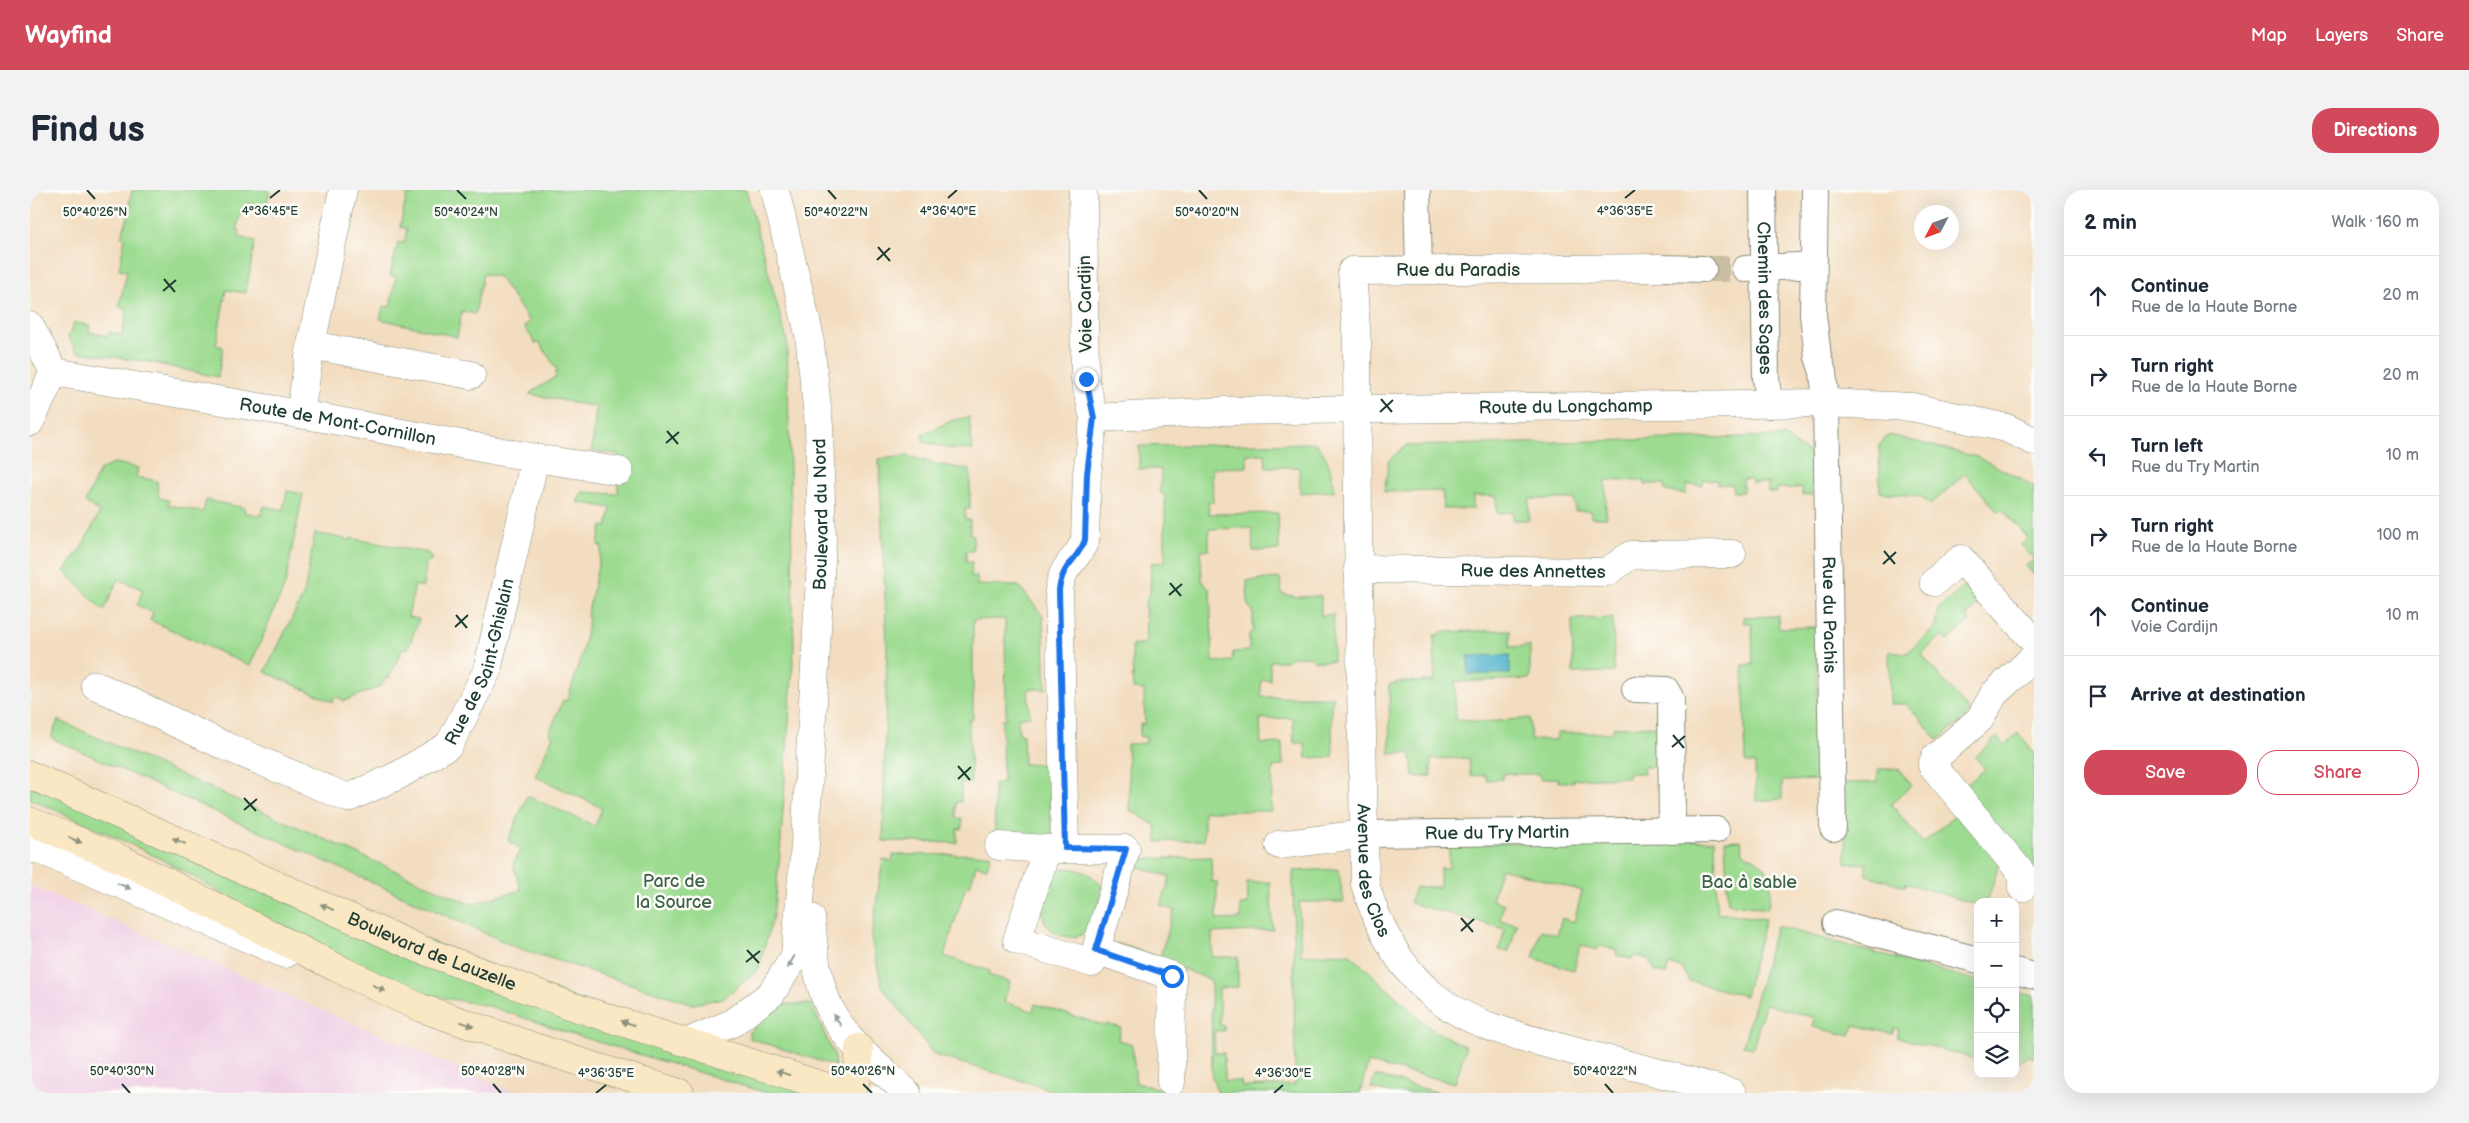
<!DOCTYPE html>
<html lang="en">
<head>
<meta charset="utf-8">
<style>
  :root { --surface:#fff; --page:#f2f2f3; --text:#1f2937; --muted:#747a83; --line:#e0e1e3; --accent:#d1495b }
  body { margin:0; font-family:"Balsamiq Sans",sans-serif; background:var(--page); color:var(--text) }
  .controls { position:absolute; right:15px; bottom:15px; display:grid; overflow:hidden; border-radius:10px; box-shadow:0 5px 20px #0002 }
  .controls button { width:45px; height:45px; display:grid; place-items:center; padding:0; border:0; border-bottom:1px solid var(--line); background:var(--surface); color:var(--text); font:25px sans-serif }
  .compass { position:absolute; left:1884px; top:15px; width:45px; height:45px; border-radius:50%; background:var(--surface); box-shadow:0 5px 20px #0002; rotate:229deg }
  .stop { position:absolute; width:15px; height:15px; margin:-11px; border:4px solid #1a73e8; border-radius:50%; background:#fff }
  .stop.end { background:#1a73e8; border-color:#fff; box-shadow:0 1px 5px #0008 }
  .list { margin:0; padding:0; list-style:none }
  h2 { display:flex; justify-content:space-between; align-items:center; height:65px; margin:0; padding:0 20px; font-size:21px }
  h2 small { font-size:16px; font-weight:400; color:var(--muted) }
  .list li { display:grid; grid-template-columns:32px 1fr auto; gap:15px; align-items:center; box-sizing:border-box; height:80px; padding:0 20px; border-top:1px solid var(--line) }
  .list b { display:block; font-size:19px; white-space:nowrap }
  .list p { margin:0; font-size:16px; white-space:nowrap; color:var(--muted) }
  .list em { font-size:16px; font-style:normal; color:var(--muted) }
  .actions { display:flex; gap:10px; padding:15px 20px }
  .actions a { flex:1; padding:11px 0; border:1px solid var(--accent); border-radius:20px; text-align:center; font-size:18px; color:var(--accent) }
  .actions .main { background:var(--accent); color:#fff }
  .icon { flex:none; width:28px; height:28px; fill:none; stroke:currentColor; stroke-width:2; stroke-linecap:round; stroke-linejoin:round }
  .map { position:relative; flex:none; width:2004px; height:903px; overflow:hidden; border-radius:20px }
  header { display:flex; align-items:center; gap:30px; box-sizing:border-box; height:70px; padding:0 25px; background:var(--accent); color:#fff }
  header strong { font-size:24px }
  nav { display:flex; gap:28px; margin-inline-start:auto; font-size:18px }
  .intro { display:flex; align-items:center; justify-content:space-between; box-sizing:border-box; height:120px; padding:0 30px }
  h1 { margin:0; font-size:35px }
  .button { padding:12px 22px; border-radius:20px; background:var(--accent); color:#fff; font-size:18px; font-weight:700 }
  main { display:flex; gap:30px; padding:0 30px }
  aside { flex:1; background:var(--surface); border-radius:20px; box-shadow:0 5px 20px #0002 }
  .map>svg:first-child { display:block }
</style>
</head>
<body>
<header>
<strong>Wayfind</strong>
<nav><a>Map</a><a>Layers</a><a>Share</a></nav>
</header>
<div class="intro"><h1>Find us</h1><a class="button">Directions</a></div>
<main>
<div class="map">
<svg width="2004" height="903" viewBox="0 0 2004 903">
  <rect width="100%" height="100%" fill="#fdfcf7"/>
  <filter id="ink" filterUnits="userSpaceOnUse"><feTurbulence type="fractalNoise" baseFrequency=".02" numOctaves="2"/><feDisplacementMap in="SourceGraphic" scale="10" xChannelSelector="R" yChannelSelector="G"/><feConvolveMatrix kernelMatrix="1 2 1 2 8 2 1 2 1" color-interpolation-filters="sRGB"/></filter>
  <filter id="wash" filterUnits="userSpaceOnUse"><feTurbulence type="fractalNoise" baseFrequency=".0096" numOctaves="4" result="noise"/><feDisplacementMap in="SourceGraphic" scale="20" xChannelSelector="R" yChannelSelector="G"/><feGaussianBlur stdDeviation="1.12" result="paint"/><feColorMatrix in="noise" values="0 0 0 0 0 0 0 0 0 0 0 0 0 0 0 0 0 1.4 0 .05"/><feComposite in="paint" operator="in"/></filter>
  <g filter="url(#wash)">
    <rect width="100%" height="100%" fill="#f3ddc0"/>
    <!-- built -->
    <polygon fill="#f0d0e5" points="0,695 486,903 0,903"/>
    <!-- green -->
    <g fill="#9cdb90" stroke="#5e8c62">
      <polygon points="102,0 240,0 236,17 217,13 215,19 211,19 207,39 210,40 209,47 225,51 216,103 196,100 186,155 193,157 188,187 119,172 47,162 38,147 44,132 60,136 59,142 78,146 79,142 92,145 97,119 89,117 97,81 89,79 95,48 91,47 102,15 99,14"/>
      <polygon points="384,0 716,0 757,151 764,456 750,664 743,726 728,780 694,808 663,814 488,758 21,548 28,530 440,714 491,700 483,674 491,659 478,651 497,606 565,636 572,618 505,586 523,546 519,543 533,510 537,511 552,464 559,428 557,427 572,357 568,355 572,336 577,337 581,318 547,312 552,302 588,304 588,264 562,261 566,217 499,204 527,186 525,183 528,181 509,152 506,154 494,136 500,132 469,87 453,84 445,124 432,121 427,147 350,129 353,116 360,117 366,87 360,86 368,52 374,53 377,39 370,37 377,4 383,5"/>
      <polygon points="939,227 943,260 921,259 894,252 892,244 923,230"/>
      <polygon points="1859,245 1948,267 2004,296 2004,385 1996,376 2004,369 1991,355 1998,348 1972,319 1968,322 1935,284 1900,315 1892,307 1850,302 1849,254"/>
      <polygon points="1754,246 1780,264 1783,305 1772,305 1772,298 1747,298 1747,302 1738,302 1738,293 1722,293 1721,289 1713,289 1713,302 1703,302 1702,294 1687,295 1687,290 1673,290 1673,295 1656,295 1656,304 1635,301 1634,294 1615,294 1614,290 1576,290 1576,328 1561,328 1561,321 1545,321 1544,309 1499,309 1499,330 1483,330 1483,322 1467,323 1466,306 1443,306 1443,319 1413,319 1412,301 1354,302 1359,270 1375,256"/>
      <path d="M1285,253C1300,267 1301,282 1304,301L1270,303L1269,277H1236L1235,264H1217V277L1182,278L1183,313L1178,312L1179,324L1248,323L1249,360L1223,361L1222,338L1179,339V360L1171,361L1172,391L1180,400L1183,472L1202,471L1203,462L1219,461V444L1223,441V421L1218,416L1217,391L1250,388L1252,404L1268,407L1291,406V426L1303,424V471H1285L1280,466L1261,467L1257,471H1240V490H1231V507H1304L1301,516L1303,567L1276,568L1275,553H1264L1263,528L1230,529L1231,554L1252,553L1253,576L1243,577L1241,621H1174V650L1127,652L1126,636L1100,620L1097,554L1116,553V547H1110V534H1115L1114,500L1103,499L1102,455L1116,453L1115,412L1120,403L1121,373L1135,372V306L1130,302L1131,279H1109V256Z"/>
      <polygon points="878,266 906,274 940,280 940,319 935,319 935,330 940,330 940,344 943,345 943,361 936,361 936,372 942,372 941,386 947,386 947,395 989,396 1013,426 1016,499 998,499 1000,526 988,528 989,544 993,545 994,574 1019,574 1022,644 1016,648 965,651 964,593 973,592 972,529 976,529 975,429 943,430 943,529 939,530 941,593 931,593 931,612 926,612 926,628 932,628 932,639 927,639 927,653 853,651 857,455 849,269"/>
      <polygon points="85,273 108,278 106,287 127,291 129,308 139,310 138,315 173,322 176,310 215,318 214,322 231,326 234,316 253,320 257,301 273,304 255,395 220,476 120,430 123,423 107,415 113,400 88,389 74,421 34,381 51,358 70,322 55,312 70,280"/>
      <polygon points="285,343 320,350 321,348 398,363 402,369 396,373 393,397 385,395 378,427 389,429 378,459 373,458 359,488 356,487 351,496 314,511 305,506 303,512 235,482 274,404"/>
      <polygon points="1935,396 1951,413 1936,426 1940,431 1917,451 1912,446 1891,464 1941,523 1908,550 1877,514 1860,514 1859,461 1877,463 1906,437 1908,419"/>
      <polygon points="1748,426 1749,438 1786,437 1789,590 1752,591 1752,609 1726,611 1725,573 1716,573 1713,475 1723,475 1722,433 1714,433 1713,427"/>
      <polygon points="1583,428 1584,482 1543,483 1542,429"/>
      <polygon points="1480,440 1480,457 1500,456 1500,489 1425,492 1426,530 1456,532 1500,528 1501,550 1526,550 1527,543 1583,543 1583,537 1633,536 1634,577 1613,577 1614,583 1598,583 1598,587 1543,589 1543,592 1528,592 1528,588 1510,589 1509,584 1473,584 1473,589 1456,590 1456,585 1440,586 1439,568 1401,569 1401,586 1384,587 1380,563 1360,564 1359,495 1370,492 1405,491 1404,445 1410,445 1411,442"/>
      <polygon points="1988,543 2004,562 2004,680 1933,598 1955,579 1945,567 1967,547 1975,555"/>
      <polygon points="1848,579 1869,579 1881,596 1861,614 1893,653 1928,623 1970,672 1957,712 1948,712 1948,715 1876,693 1875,696 1836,685 1836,673 1816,674 1813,593 1848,592"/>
      <path d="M0,595L788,903H737L545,845L459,816L398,805L381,799L223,726C156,675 76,643 0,609Z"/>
      <polygon points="1685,650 1687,722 1735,729 1715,806 1659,791 1651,777 1639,775 1636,784 1626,782 1618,769 1604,765 1602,769 1586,765 1587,760 1569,756 1567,760 1550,755 1544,780 1503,768 1511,740 1527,745 1532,728 1544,732 1552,701 1471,678 1462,710 1474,714 1470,730 1487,734 1479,762 1469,760 1475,739 1380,713 1385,697 1410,697 1410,678 1419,678 1419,658 1410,658 1410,654"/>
      <path d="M1711,650L1713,663C1740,673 1745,693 1737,719L1698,713L1695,651Z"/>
      <polygon points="961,664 957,678 946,675 940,696 936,695 914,766 960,781 959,785 980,792 974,812 1003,821 1005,814 1076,836 1077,834 1091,838 1088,850 1102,854 1106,893 1147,903 1028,903 1006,895 904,865 852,796 841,748 853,669 862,672 863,665"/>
      <polygon points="1181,667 1182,692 1187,692 1187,730 1211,729 1210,715 1218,714 1217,692 1240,692 1243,740 1182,743 1182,767 1208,767 1208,797 1189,798 1190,835 1194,836 1194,841 1184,841 1185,863 1194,863 1195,891 1211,891 1212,897 1265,895 1263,681 1308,679 1314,712 1269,712 1271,765 1319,763 1401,839 1436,857 1425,893 1338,873 1330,903 1188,903 1182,887 1181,790 1086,753 1130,767 1144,720 1131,716 1140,687 1102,675 1102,669"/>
      <path d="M1037,678C1053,680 1064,684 1073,698C1069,710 1067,732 1057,741C1043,755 1013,743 1013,723C1012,711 1022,694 1026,682Z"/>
      <polygon points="1746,736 1948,791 1948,870 1867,847 1869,840 1864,838 1862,844 1824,835 1821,846 1783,837 1785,828 1735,814 1723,858 1713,856"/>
      <polygon points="1985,801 2004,806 2004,868 1999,866 1985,874"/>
      <polygon points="751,814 781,814 804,865 805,876 719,848 719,842"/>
      <polygon points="1345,886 1411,903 1359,903 1341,898"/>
    </g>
    <!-- water -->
    <polygon fill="#4eb3cd" stroke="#367880" points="1480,465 1480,484 1438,484 1438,466"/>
  </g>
  <g filter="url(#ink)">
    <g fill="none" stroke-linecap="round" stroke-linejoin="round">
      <!-- pedestrian-tunnel -->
      <polyline stroke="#c9bda4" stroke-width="26" stroke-dasharray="26 13" stroke-linecap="butt" points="1673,79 1715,79"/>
      <defs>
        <g id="pedestrian">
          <polyline points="1387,0 1389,80"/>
          <path id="s1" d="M1733,0L1736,187L1739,215"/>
          <path id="s2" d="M1785,0L1783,125L1788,167L1793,182L1796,213L1803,638"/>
          <polyline points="1629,78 1673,79"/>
          <polyline points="1715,79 1783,75"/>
          <polyline points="1605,499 1636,500 1641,509 1642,641"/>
          <path id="s3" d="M1333,644L1686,640"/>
          <polyline points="1806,733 1948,770"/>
          <polyline points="1985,781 2004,786"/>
        </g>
        <g id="minor">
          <path id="s4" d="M1629,78L1322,81L1327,153L1328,345L1335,694C1348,737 1368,777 1404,806C1442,837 1493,847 1540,860C1594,874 1648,887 1702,903"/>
          <polyline points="0,136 24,182"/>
          <polyline points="281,155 441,185"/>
          <path id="s5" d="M24,182L298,229L505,268L589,281"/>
          <polyline points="270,224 281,155 313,0"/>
          <path id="s6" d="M1064,228L1196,221L1796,213L1882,217L1976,238L2004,251"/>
          <polyline points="0,232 24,182"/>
          <path id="s7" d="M1328,379L1577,382L1601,365L1702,364"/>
          <polyline points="1904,392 1931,369 2004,451"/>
          <path id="s8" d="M65,495L195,556L318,608L369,585L419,555L457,481L505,268"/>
          <polyline points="1249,655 1333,644"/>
          <polyline points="969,656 1017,659 1096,659 1062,773 987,750 1017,659"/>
          <path d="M1035,658L1029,400C1033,372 1046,373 1055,350L1057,284L1064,228L1055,189L1053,0"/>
          <polyline points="0,659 8,659 255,764"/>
          <polyline points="1992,698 1995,689 1990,681 1902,575 1905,568 1950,529 1964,504 2004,467"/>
          <polyline points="1066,760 1142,786 1141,892"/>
        </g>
        <g id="tertiary">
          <path d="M781,728C784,763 787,798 805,828C822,858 853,880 877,903"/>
          <path id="s9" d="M658,852L702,833L741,804L765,766L775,655L792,352L789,236L779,144L745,0"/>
        </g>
        <g id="secondary">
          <path id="s10" d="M0,585L390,759L541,816L816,903"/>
          <polyline points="0,631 93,670 307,778 391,818 525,864 650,903"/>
          <polyline points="821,903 828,883 829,858"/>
        </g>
      </defs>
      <!-- pedestrian casing -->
      <use href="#pedestrian" stroke="#898d7a" stroke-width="28"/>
      <!-- minor casing -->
      <use href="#minor" stroke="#898d7a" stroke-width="29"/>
      <!-- tertiary casing -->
      <use href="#tertiary" stroke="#898d7a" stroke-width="29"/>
      <!-- secondary casing -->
      <use href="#secondary" stroke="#898d7a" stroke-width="29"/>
      <!-- pedestrian -->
      <use href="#pedestrian" stroke="#fff" stroke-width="26"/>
      <!-- minor -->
      <use href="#minor" stroke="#fff" stroke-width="28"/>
      <!-- tertiary -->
      <use href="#tertiary" stroke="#fff" stroke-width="28"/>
      <!-- secondary -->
      <use href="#secondary" stroke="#fae7c3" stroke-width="28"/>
    </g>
    <!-- one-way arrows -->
    <defs><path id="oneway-solid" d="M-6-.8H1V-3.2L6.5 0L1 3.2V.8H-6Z" transform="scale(1.25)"/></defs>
    <g fill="#8c927c">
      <use href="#oneway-solid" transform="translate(45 650) rotate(23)"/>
      <use href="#oneway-solid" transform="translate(149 651) rotate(-156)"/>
      <use href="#oneway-solid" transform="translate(297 717) rotate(-156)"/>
      <use href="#oneway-solid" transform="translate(349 798) rotate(25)"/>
      <use href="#oneway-solid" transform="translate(598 833) rotate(-163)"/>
      <use href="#oneway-solid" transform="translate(437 834) rotate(19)"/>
      <use href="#oneway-solid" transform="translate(753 883) rotate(-162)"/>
    </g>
    <g fill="#8f9e9a">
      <use href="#oneway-solid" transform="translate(94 696) rotate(23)"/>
      <use href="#oneway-solid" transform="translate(761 772) rotate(119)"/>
      <use href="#oneway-solid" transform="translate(807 830) rotate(-124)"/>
    </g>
  </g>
  <g fill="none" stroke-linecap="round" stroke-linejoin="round" filter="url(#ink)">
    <!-- route -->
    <path stroke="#1a73e8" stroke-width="6" d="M1056,189L1064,228L1057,284L1055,350C1046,373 1033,372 1029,400L1035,658L1096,659L1066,760L1142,786"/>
  </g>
  <!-- ticks -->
  <path fill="none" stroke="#1f3d34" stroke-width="2" d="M57,0L65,9M427,0L436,9M798,0L806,9M1169,0L1177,9M240,8L250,0M918,8L927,0M1595,8L1605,0M848,57L860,71M847,70L860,58M134,89L145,102M133,101L146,90M1351,209L1362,222M1350,222L1363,210M637,241L648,254M636,253L649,242M1854,361L1865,374M1853,374L1866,362M1140,393L1151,406M1139,405L1152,394M426,425L437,438M425,437L438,425M1643,545L1654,558M1642,557L1655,546M928,576L940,590M928,589L941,577M214,608L226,621M214,620L227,609M1431,728L1443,742M1431,741L1444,729M717,760L729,773M716,772L730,761M92,894L100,903M463,894L471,903M833,894L842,903M1575,894L1583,903M566,903L576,895M1244,903L1253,895"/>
  <g text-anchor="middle" stroke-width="5" stroke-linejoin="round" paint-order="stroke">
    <!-- street labels -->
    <g font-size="18" fill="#1f3d34" stroke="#fdfcf7">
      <text x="1428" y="86">Rue du Paradis</text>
      <text dy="6" stroke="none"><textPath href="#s1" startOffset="108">Chemin des Sages</textPath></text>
      <text transform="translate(1055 114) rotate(-91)" y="6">Voie Cardijn</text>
      <text dy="6" stroke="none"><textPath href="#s6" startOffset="472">Route du Longchamp</textPath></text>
      <text dy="6" stroke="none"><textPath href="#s5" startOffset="288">Route de Mont-Cornillon</textPath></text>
      <text dy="6" stroke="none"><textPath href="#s9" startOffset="584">Boulevard du Nord</textPath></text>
      <text dy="6" stroke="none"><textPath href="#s7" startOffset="175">Rue des Annettes</textPath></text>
      <text dy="6" stroke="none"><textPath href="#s2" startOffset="426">Rue du Pachis</textPath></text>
      <text dy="6" stroke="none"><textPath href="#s8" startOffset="481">Rue de Saint-Ghislain</textPath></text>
      <text dy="6" stroke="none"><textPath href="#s3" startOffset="134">Rue du Try Martin</textPath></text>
      <text dy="6" stroke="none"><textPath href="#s4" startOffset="908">Avenue des Clos</textPath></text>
      <text dy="6" stroke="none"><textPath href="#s10" startOffset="439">Boulevard de Lauzelle</textPath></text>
    </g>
    <!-- park labels -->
    <g font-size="18" fill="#3e644b" stroke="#fdfcf7">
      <text x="644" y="697">Parc de<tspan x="644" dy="21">la Source</tspan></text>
      <text x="1719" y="698">Bac à sable</text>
    </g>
  </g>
  <g font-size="12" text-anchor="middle" fill="#1f3d34" stroke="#fdfcf7" stroke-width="5" stroke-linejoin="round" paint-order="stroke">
    <text x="240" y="25">4°36'45"E</text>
    <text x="918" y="25">4°36'40"E</text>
    <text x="1595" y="25">4°36'35"E</text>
    <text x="65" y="26">50°40'26"N</text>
    <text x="436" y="26">50°40'24"N</text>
    <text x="806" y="26">50°40'22"N</text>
    <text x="1177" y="26">50°40'20"N</text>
    <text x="92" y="885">50°40'30"N</text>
    <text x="463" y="885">50°40'28"N</text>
    <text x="833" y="885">50°40'26"N</text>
    <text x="1575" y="885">50°40'22"N</text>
    <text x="576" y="887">4°36'35"E</text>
    <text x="1253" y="887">4°36'30"E</text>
  </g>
</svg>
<div class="controls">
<button>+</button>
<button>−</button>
<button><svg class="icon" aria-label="locate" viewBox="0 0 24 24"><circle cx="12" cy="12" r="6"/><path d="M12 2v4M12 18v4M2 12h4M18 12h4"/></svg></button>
<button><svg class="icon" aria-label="layers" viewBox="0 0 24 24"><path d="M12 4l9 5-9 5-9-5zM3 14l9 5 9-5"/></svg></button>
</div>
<svg class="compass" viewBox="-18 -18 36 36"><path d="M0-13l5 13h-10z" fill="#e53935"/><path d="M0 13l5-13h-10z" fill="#747a83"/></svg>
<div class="stop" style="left:1142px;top:786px"></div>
<div class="stop end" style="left:1056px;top:189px"></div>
</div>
<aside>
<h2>2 min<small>Walk · 160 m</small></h2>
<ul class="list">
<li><svg class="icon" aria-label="ahead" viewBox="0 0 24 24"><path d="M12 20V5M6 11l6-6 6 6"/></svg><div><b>Continue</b><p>Rue de la Haute Borne</p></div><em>20 m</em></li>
<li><svg class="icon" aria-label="right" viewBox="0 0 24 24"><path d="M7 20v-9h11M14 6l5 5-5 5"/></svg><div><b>Turn right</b><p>Rue de la Haute Borne</p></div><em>20 m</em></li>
<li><svg class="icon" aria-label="left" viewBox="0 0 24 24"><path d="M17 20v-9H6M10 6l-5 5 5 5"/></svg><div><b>Turn left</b><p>Rue du Try Martin</p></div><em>10 m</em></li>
<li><svg class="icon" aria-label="right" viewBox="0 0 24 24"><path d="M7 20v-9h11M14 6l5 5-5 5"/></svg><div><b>Turn right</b><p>Rue de la Haute Borne</p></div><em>100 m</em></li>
<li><svg class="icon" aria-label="ahead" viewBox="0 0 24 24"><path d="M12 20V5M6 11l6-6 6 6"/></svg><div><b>Continue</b><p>Voie Cardijn</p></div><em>10 m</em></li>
<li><svg class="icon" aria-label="arrive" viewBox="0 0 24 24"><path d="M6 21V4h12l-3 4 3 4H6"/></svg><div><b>Arrive at destination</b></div></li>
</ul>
<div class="actions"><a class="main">Save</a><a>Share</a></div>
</aside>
</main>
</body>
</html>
